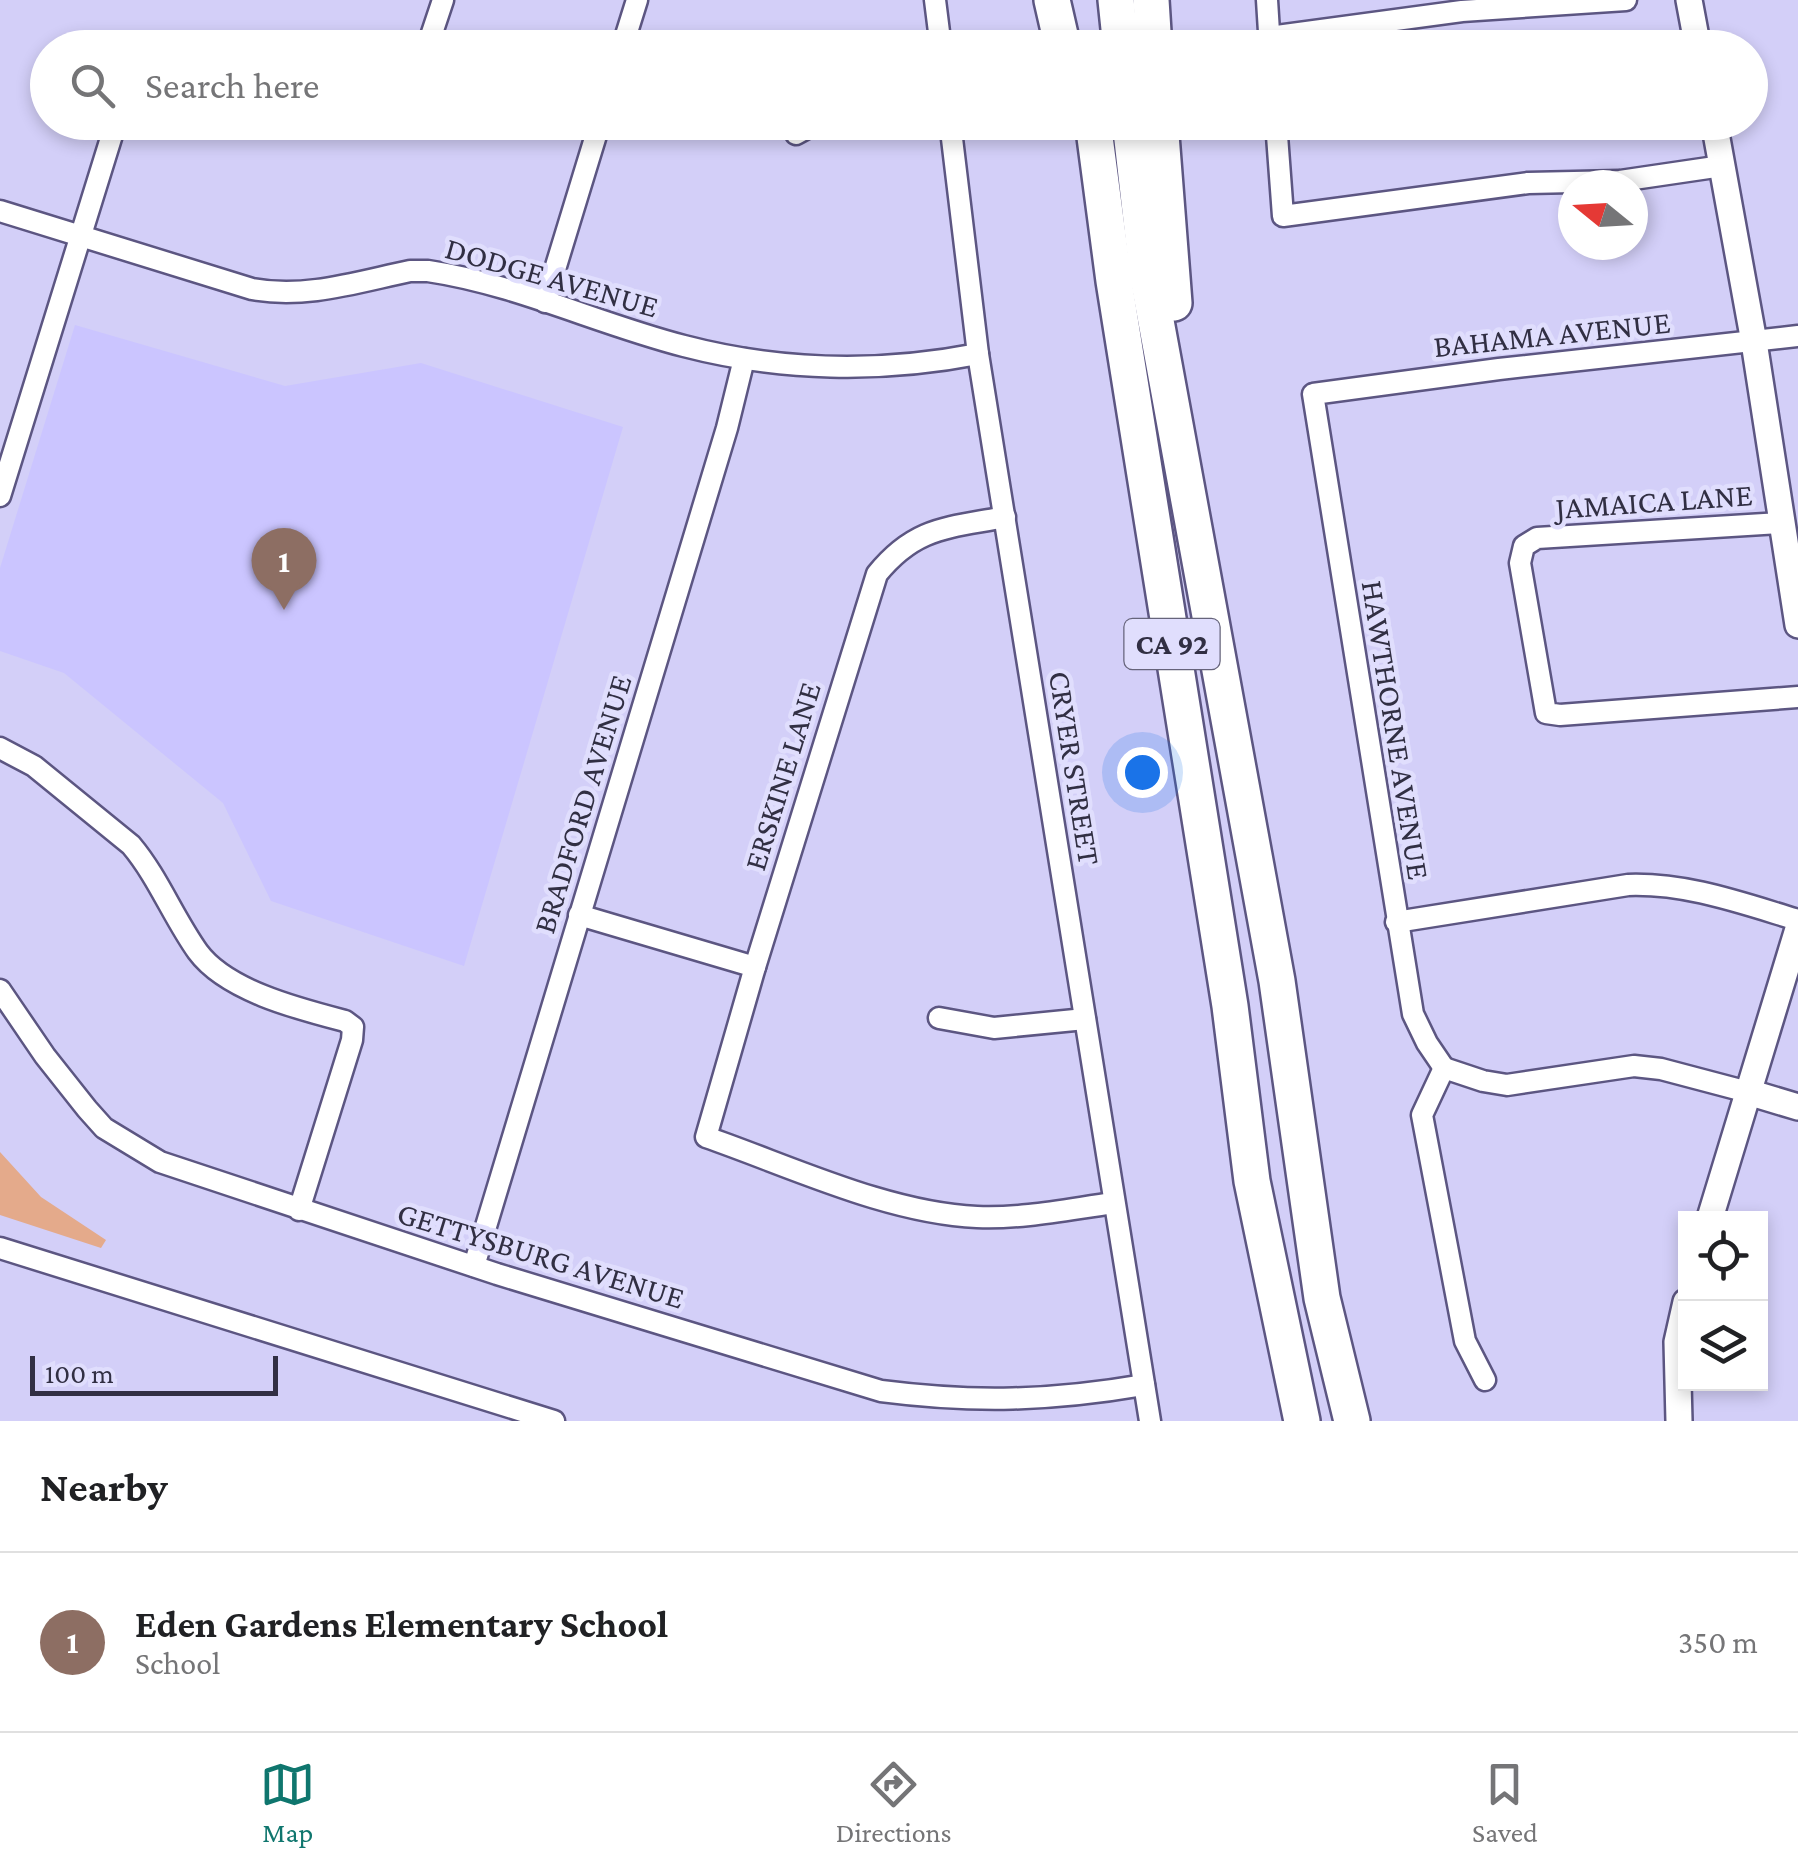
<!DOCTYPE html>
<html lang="en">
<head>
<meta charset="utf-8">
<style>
  :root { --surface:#fff; --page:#f6f6f6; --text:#202124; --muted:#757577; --line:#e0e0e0; --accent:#0f766e }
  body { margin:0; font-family:"Crimson Pro",serif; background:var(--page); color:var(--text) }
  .controls { position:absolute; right:30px; bottom:30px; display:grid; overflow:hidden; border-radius:0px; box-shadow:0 5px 15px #0003 }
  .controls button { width:90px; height:90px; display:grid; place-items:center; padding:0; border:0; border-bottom:2px solid var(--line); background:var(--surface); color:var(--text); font:50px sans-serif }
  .compass { position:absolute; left:1558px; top:170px; width:90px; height:90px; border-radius:50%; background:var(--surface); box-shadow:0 5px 15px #0003; rotate:288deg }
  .scale { position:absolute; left:30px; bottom:25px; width:248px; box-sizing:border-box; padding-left:10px; border:5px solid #312f43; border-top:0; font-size:28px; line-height:35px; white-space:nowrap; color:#312f43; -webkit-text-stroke:8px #e0defd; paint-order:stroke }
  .you { position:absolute; left:1142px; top:772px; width:35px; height:35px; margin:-25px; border:8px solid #fff; border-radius:50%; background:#1a73e8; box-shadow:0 0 0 15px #1a73e833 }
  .badge { display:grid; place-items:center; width:65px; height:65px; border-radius:50%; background:var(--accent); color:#fff; font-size:32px; font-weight:700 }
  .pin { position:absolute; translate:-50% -82px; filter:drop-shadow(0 2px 5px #0008) }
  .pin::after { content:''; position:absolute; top:52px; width:35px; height:30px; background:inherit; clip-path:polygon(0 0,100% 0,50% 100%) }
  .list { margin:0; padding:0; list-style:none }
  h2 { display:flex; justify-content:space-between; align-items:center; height:130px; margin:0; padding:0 40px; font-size:42px }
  h2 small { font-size:32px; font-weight:400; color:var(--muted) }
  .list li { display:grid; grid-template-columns:65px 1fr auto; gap:30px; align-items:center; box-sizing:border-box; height:180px; padding:0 40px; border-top:2px solid var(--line) }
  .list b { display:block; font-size:38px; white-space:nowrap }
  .list p { margin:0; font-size:32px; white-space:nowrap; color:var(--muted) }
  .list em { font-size:32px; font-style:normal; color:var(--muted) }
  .icon { flex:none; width:55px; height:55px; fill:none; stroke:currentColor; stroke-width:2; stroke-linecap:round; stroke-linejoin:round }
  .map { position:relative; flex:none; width:1798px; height:1421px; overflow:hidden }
  .search { position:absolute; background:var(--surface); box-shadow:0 5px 15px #0003; left:30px; right:30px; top:30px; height:110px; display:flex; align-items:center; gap:25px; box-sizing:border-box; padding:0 35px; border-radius:55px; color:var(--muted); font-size:38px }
  .sheet { height:310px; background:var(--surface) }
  nav { display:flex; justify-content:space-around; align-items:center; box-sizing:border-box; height:140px; border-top:2px solid var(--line); background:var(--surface); font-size:28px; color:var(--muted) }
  nav a { display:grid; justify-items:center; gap:5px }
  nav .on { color:var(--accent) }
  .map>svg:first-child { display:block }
</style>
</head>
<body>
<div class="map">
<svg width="1798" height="1421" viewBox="0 0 1798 1421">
  <rect width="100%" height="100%" fill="#d3cff8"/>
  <!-- built -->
  <polygon fill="#cbc5ff" points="75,325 285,386 421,363 623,427 464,966 271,901 223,803 64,673 0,651 0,568"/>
  <!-- green -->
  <polygon fill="#e4aa8b" points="0,1152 41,1197 106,1240 101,1248 0,1215"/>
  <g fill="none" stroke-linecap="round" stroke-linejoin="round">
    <defs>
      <g id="minor">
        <polyline points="935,0 941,48"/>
        <polyline points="1267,0 1270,48"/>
        <polyline points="1269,37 1462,11 1626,0"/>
        <polyline points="427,48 443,0"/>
        <polyline points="622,48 637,0"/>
        <polyline points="950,122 978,354 1150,1421"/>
        <polyline points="1276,122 1283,216 1528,183 1620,181 1722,166"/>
        <polyline points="796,134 818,122"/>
        <path d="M0,211L252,289C306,299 357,282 410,271H428C516,284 598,324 684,346C780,371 881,373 978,354"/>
        <polyline points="545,302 600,122"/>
        <polyline points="0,496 116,122"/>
        <path d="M1005,517C949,528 916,526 877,574L755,967L706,1137C790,1166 887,1213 977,1217C1023,1219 1069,1209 1114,1203"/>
        <polyline points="1781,523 1537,538 1524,546 1520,563 1546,713 1560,715 1798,697"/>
        <path d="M0,748L34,766L131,845C158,877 173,917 198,952C227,991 299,1009 345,1021L353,1027L352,1040L299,1210"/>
        <polyline points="579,915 755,967"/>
        <path d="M1396,922L1628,885C1687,883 1741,903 1798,920"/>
        <path d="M0,990L45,1056L87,1109L104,1128L160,1162L497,1274L881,1391C974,1403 1051,1401 1144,1385"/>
        <polyline points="939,1018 994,1028 1085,1019"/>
        <polyline points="1444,1068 1427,1043 1413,1014 1313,394 1499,369 1798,336"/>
        <polyline points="1444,1068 1422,1115 1465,1341 1485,1380"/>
        <polyline points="1444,1068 1483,1081 1507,1085 1634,1066 1661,1069 1748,1092"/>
        <polyline points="0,1248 554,1421"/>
        <polyline points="474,1266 727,428 744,359"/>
      </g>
      <g id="tertiary">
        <polyline points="1689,0 1698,48"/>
        <polyline points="1714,122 1754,342 1798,625"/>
        <polyline points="1748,1092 1798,1107"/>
        <polyline points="1710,1218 1798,929"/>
        <polyline points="1679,1421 1677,1342 1686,1302"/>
      </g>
      <g id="motorway">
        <polyline points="1052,0 1063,48"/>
        <polyline points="1116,0 1121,48"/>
        <polyline points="1151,0 1154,48"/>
        <polyline points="1093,122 1114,281 1230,1006 1252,1181 1302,1421"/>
        <polyline points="1130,122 1147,272 1277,981 1322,1298 1352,1421"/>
        <polyline points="1160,122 1174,303"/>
      </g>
    </defs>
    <!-- minor casing -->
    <use href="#minor" stroke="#5c5682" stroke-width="25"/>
    <!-- tertiary casing -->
    <use href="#tertiary" stroke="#5c5682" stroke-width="30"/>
    <!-- motorway casing -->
    <use href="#motorway" stroke="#5c5682" stroke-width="40"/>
    <!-- minor -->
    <use href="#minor" stroke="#fff" stroke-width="20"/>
    <!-- tertiary -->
    <use href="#tertiary" stroke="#fff" stroke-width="25"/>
    <!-- motorway -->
    <use href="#motorway" stroke="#fff" stroke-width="35"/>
  </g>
  <g text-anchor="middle" stroke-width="9" stroke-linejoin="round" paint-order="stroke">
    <!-- shield labels -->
    <rect fill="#e0defd" stroke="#66647b" stroke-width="2.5" x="1124.5" y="619" width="95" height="50" rx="8"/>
    <g font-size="30" font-weight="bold" fill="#312f43">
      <text x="1172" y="654">CA 92</text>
    </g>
    <!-- street labels -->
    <g font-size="32" fill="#312f43" stroke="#e0defd">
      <text transform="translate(552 277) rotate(16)" y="11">DODGE AVENUE</text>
      <text transform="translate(1552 334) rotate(-6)" y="11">BAHAMA AVENUE</text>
      <text transform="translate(1654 501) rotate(-4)" y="11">JAMAICA LANE</text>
      <text transform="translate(1396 730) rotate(81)" y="11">HAWTHORNE AVENUE</text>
      <text transform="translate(1075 768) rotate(81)" y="11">CRYER STREET</text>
      <text transform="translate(782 776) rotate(-73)" y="11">ERSKINE LANE</text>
      <text transform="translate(582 804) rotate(-73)" y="11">BRADFORD AVENUE</text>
      <text transform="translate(541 1255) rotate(17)" y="11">GETTYSBURG AVENUE</text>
    </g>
  </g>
</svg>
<div class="controls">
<button><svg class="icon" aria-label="locate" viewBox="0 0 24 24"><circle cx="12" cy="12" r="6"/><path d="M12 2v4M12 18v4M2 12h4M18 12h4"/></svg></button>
<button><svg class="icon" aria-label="layers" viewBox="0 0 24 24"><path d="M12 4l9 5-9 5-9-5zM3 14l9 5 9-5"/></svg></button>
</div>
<svg class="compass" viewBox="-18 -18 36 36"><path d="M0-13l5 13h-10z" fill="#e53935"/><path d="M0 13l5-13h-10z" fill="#757577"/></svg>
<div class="scale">100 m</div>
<div class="you"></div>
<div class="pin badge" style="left:284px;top:610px;background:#8d6e63">1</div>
<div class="search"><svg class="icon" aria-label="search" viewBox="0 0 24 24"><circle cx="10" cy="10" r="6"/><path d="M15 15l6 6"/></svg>Search here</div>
</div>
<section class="sheet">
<h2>Nearby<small></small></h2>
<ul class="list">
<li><span class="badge" style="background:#8d6e63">1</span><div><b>Eden Gardens Elementary School</b><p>School</p></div><em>350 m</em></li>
</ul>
</section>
<nav>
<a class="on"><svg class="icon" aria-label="map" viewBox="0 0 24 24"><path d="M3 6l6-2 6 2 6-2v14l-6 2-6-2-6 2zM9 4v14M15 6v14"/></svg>Map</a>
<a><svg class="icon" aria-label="directions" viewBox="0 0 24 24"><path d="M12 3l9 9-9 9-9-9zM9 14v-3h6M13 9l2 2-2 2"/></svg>Directions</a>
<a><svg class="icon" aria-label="saved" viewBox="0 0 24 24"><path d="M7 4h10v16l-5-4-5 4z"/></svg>Saved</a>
</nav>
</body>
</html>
